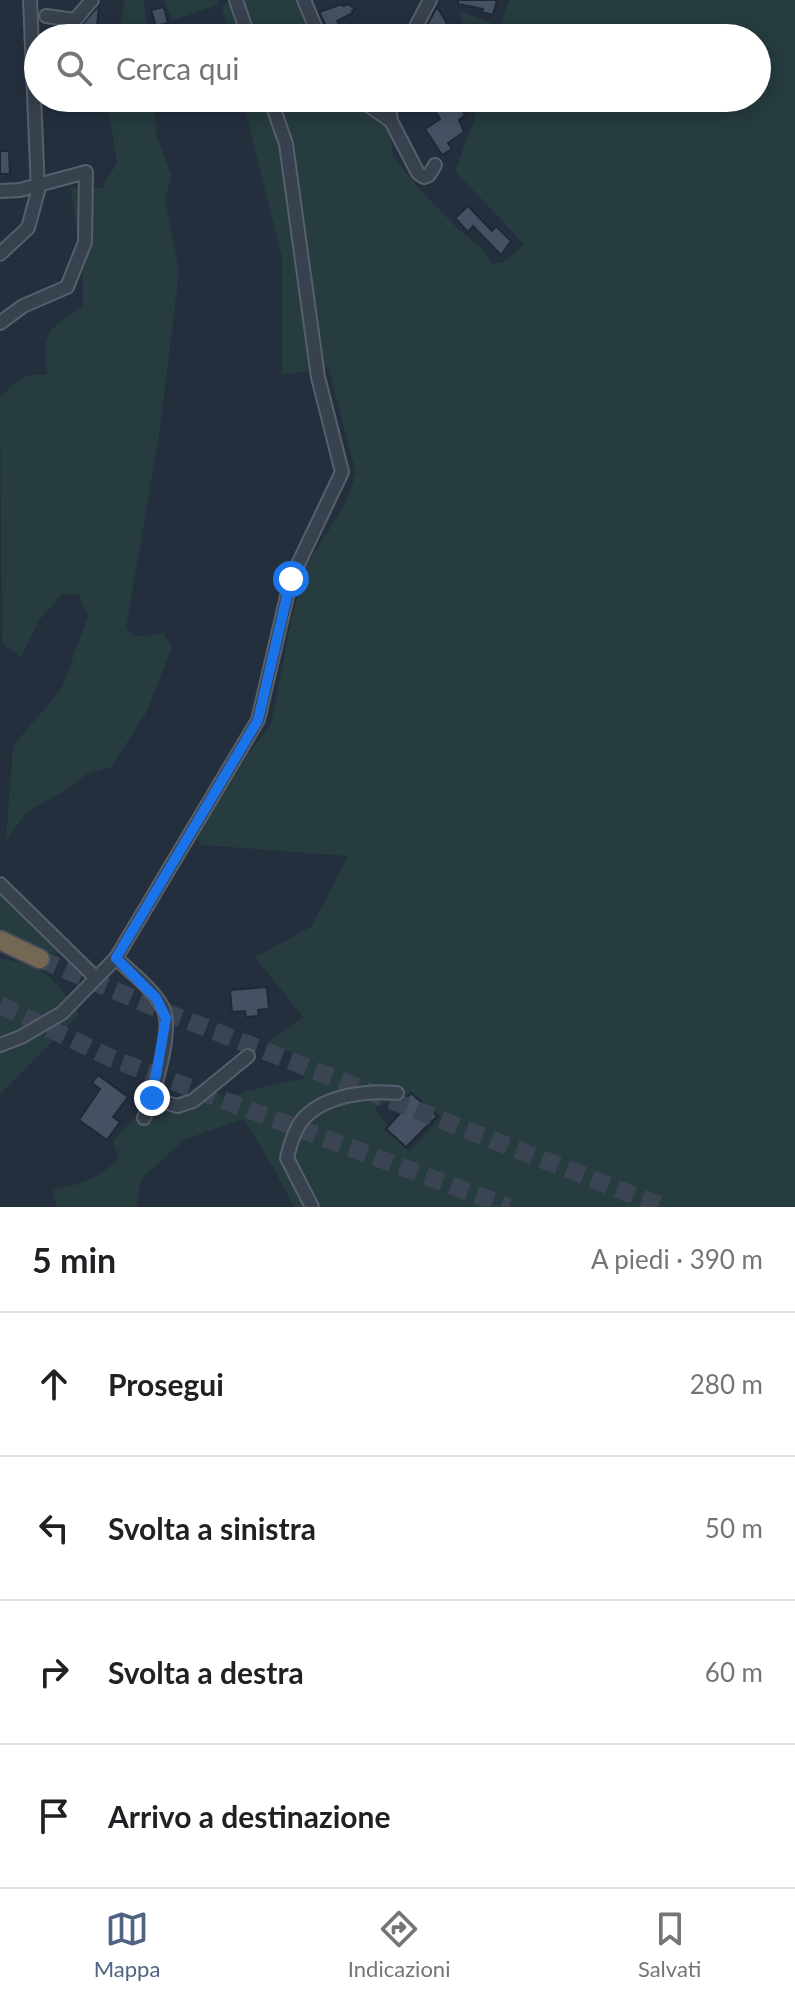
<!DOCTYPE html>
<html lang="it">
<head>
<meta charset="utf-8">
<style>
  :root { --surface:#fff; --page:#f2f2f2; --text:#202124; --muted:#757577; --line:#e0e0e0; --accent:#506383 }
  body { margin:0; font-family:Lato,sans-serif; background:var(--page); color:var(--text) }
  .stop { position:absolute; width:24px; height:24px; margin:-18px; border:6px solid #1a73e8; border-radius:50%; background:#fff }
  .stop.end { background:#1a73e8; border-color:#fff; box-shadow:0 2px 8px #0008 }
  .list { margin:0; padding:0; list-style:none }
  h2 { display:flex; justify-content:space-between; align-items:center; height:104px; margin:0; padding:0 32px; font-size:34px }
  h2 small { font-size:26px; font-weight:400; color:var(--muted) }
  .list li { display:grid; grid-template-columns:52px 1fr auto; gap:24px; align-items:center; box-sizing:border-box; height:144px; padding:0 32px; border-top:2px solid var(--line) }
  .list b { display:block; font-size:30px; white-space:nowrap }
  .list em { font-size:26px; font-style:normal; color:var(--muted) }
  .icon { flex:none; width:44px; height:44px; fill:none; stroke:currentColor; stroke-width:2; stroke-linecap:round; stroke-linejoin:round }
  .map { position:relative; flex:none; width:795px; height:1207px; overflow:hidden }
  .search { position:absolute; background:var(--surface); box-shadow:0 4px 20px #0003; left:24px; right:24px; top:24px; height:88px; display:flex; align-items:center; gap:20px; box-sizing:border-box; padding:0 28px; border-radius:44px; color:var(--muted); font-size:30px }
  .sheet { height:680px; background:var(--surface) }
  nav { display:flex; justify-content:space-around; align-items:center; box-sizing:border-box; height:112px; border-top:2px solid var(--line); background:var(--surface); font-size:22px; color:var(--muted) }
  nav a { display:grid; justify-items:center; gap:4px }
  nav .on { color:var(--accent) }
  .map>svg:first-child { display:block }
</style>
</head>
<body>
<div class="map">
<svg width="795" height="1207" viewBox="0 0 795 1207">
  <rect width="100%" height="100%" fill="#242f3e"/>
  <!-- green -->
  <g fill="#263c3f" fill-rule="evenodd">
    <polygon points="125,0 145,0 144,8 150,38 118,38"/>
    <polygon points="164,0 218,0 219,4 172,21"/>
    <polygon points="235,0 295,0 316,38 229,38 222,5"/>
    <path d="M509,0H795V1207H294L268,1158L243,1119L184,1140L141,1179L136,1207H56L53,1190C80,1185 100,1177 119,1159L113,1141L138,1114L157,1109L207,1080L224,1099L246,1091L305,1078L299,1056L268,1042L303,1017L255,957L311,927L348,856L202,845L191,829L271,724L292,617L308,563L346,503L356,473L328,367L282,375V257L242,98H356L388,128L394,157L415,184L456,227L484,250L492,264L504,262L524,244L455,171L475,117L473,98H757V38H464L460,11L500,26ZM411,1093L441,1116L409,1152L374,1108Z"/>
    <path d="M107,98H154L157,138L172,176L165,199L179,272L160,428L126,628L136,637L163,633L172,647L146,713L111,767L85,775L72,786L26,813L6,841L13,746L62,688L88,616L79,595L62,594L39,620L21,657L2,643L0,397C15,383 25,371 47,375C42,331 48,330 83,306V282L71,187L102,188L117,163Z"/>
    <polygon points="0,887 61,952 53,954 0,928"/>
    <path d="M0,958C51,969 49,973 79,1014L0,1095Z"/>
  </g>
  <!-- building -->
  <g fill="#455162" stroke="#1f2835" stroke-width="2">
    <polygon points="458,0 497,0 493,15 482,12 483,9 458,4"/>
    <polygon points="342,4 343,6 348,4 355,9 352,11 353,13 337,21 341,27 330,34 319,12"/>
    <polygon points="99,5 96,38 51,37 51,26 79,28"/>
    <polygon points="164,7 168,23 156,26 151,10"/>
    <polygon points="437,7 447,23 444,26 447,37 420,38"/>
    <polygon points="440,98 463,98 467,103 461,108 465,115 459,120 464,132 448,143 452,149 442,155 425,129 440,119 435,111 441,107"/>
    <polygon points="0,151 9,151 10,174 0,174"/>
    <polygon points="468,206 492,231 496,226 511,241 501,255 473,226 468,232 455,218"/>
    <polygon points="267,987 269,1009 258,1010 259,1016 246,1017 245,1011 232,1012 230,990"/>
    <polygon points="98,1075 128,1097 113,1117 120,1122 107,1140 79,1120 100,1089 92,1083"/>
    <polygon points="411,1093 437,1116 406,1147 386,1129 403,1110 400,1106"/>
  </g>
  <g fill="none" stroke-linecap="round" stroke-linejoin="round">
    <!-- highway-tunnel -->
    <g stroke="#3a4453" stroke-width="18" stroke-dasharray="18 9" stroke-linecap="butt">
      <polyline points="40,959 163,1011 664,1207"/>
      <polyline points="0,1005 113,1059 509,1207"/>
    </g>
    <defs>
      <g id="minor">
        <polyline points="236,0 249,38"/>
        <polyline points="304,0 320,38"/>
        <polyline points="46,16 75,20 92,0"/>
        <polyline points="410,38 430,0"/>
        <polyline points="358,98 391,121"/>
        <polyline points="388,98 391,121 418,173 424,177 429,175 435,165"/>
        <polyline points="0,191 20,190 86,172 85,242 67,287 23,306 0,323"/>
        <polyline points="0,254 28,228 38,191 30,0"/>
        <polyline points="0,884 96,978"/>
        <path d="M116,958C132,973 153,989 163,1008C174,1030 153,1096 144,1118"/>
        <polyline points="0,1045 21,1037 62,1013 116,958 258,720 291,579 342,472 318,377 286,144 270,98"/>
        <polyline points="152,1098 177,1106 193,1101 248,1056"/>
        <path d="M312,1207L287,1158C290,1145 295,1127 305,1117C327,1095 368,1090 397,1093"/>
      </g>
      <polyline id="highway" points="0,940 40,959"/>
    </defs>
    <!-- minor casing -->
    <use href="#minor" stroke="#565f6c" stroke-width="16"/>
    <!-- highway casing -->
    <use href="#highway" stroke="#434c59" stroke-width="22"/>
    <!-- minor -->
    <use href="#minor" stroke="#38414e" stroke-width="12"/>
    <!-- highway -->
    <use href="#highway" stroke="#746855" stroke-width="18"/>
  </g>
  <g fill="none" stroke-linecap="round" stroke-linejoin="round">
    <!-- route -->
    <polyline stroke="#1a73e8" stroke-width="10" points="152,1098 166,1018 156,998 116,958 258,720 291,579"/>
  </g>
</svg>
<div class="stop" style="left:291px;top:579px"></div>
<div class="stop end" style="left:152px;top:1098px"></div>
<div class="search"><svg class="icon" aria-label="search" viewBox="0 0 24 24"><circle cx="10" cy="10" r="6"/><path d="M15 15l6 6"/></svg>Cerca qui</div>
</div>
<section class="sheet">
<h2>5 min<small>A piedi · 390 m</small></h2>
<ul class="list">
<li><svg class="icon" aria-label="ahead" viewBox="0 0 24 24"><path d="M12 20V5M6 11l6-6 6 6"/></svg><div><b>Prosegui</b></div><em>280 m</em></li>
<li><svg class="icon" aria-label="left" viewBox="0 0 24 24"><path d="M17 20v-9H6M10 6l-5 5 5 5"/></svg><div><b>Svolta a sinistra</b></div><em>50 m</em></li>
<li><svg class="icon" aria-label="right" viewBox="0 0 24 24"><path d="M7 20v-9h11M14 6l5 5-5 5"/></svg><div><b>Svolta a destra</b></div><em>60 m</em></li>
<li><svg class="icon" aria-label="arrive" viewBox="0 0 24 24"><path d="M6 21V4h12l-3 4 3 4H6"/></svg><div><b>Arrivo a destinazione</b></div></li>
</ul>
</section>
<nav>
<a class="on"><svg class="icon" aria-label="map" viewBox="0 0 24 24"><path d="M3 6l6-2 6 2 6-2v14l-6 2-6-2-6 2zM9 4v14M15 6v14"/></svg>Mappa</a>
<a><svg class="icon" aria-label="directions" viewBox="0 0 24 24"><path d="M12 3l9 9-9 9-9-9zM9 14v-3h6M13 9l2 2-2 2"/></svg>Indicazioni</a>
<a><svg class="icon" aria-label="saved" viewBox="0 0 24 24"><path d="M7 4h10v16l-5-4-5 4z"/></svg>Salvati</a>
</nav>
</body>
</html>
